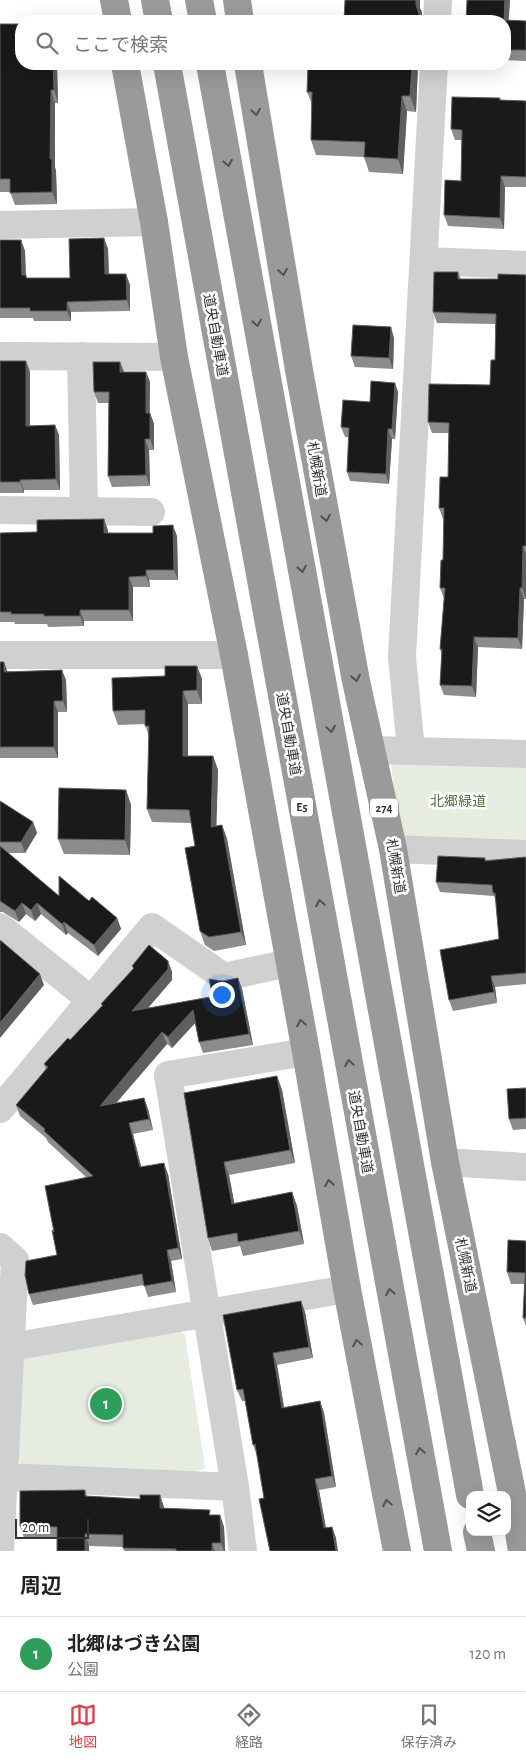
<!DOCTYPE html>
<html lang="ja">
<head>
<meta charset="utf-8">
<style>
  :root { --surface:#fff; --page:#f6f6f6; --text:#222; --muted:#767676; --line:#e0e0e0; --accent:#e63946 }
  body { margin:0; font-family:"Alegreya Sans","Noto Sans JP",sans-serif; background:var(--page); color:var(--text) }
  .controls { position:absolute; right:15px; bottom:15px; display:grid; overflow:hidden; border-radius:10px; box-shadow:0 5px 20px #0002 }
  .controls button { width:45px; height:45px; display:grid; place-items:center; padding:0; border:0; border-bottom:1px solid var(--line); background:var(--surface); color:var(--text); font:25px sans-serif }
  .scale { position:absolute; left:15px; bottom:12px; width:74px; box-sizing:border-box; padding-left:5px; border:2px solid #333; border-top:0; font-size:14px; line-height:18px; white-space:nowrap; color:#333; -webkit-text-stroke:4px #fff; paint-order:stroke }
  .you { position:absolute; left:221px; top:994px; width:18px; height:18px; margin:-12px; border:4px solid #fff; border-radius:50%; background:#1a73e8; box-shadow:0 0 0 8px #1a73e833 }
  .badge { display:grid; place-items:center; width:32px; height:32px; border-radius:50%; background:var(--accent); color:#fff; font-size:16px; font-weight:700 }
  .pin { position:absolute; translate:-50% -50%; border:2px solid #fff; box-shadow:0 1px 5px #0006 }
  .list { margin:0; padding:0; list-style:none }
  h2 { display:flex; justify-content:space-between; align-items:center; height:65px; margin:0; padding:0 20px; font-size:21px }
  h2 small { font-size:16px; font-weight:400; color:var(--muted) }
  .list li { display:grid; grid-template-columns:32px 1fr auto; gap:15px; align-items:center; box-sizing:border-box; height:75px; padding:0 20px; border-top:1px solid var(--line) }
  .list b { display:block; font-size:19px; white-space:nowrap }
  .list p { margin:0; font-size:16px; white-space:nowrap; color:var(--muted) }
  .list em { font-size:16px; font-style:normal; color:var(--muted) }
  .icon { flex:none; width:28px; height:28px; fill:none; stroke:currentColor; stroke-width:2; stroke-linecap:round; stroke-linejoin:round }
  .map { position:relative; flex:none; width:526px; height:1551px; overflow:hidden }
  .search { position:absolute; background:var(--surface); box-shadow:0 5px 20px #0002; left:15px; right:15px; top:15px; height:55px; display:flex; align-items:center; gap:12px; box-sizing:border-box; padding:0 18px; border-radius:20px; color:var(--muted); font-size:19px }
  .sheet { height:140px; background:var(--surface) }
  nav { display:flex; justify-content:space-around; align-items:center; box-sizing:border-box; height:70px; border-top:1px solid var(--line); background:var(--surface); font-size:14px; color:var(--muted) }
  nav a { display:grid; justify-items:center; gap:2px }
  nav .on { color:var(--accent) }
  .map>svg:first-child { display:block }
</style>
</head>
<body>
<div class="map">
<svg width="526" height="1551" viewBox="0 0 526 1551">
  <rect width="100%" height="100%" fill="#fff"/>
  <!-- green -->
  <g fill="#e6ecdf">
    <polygon points="391,760 526,765 526,843 398,838"/>
    <polygon points="177,1328 185,1335 205,1468 189,1476 23,1468 14,1453 19,1355"/>
  </g>
  <g fill="none" stroke-linecap="round" stroke-linejoin="round">
    <!-- minor -->
    <g stroke="#d0d0d0" stroke-width="28">
      <polyline points="437,21 438,0"/>
      <polyline points="0,225 154,222"/>
      <polyline points="424,261 526,265"/>
      <polyline points="0,356 174,357"/>
      <polyline points="81,356 84,511"/>
      <polyline points="0,510 151,512"/>
      <polyline points="0,655 234,655"/>
      <polyline points="371,750 526,754"/>
      <polyline points="411,750 402,657 434,64"/>
      <polyline points="393,849 526,854"/>
      <polyline points="0,927 91,1000"/>
      <polyline points="0,1109 152,927 224,977 289,963"/>
      <polyline points="445,1162 526,1167"/>
      <polyline points="0,1247 15,1260 0,1551"/>
      <polyline points="11,1347 347,1289"/>
      <polyline points="4,1477 235,1487"/>
      <polyline points="243,1551 235,1487 168,1075 306,1052"/>
    </g>
    <!-- highway -->
    <g stroke="#9a9a9a" stroke-width="28">
      <polyline points="114,0 118,21"/>
      <polyline points="155,0 159,21"/>
      <polyline points="199,0 203,21"/>
      <polyline points="237,0 240,21"/>
      <polyline points="125,64 154,222 174,357 234,655 306,1052 347,1289 397,1551"/>
      <polyline points="167,64 438,1551"/>
      <polyline points="210,64 470,1495"/>
      <polyline points="248,64 299,370 356,681 393,849 445,1162 513,1498 522,1551"/>
      <polyline points="477,1532 481,1551"/>
    </g>
  </g>
  <!-- wall -->
  <g fill="#8c8c8c">
    <polygon points="510,0 508,20 526,21 526,61 505,60 505,21"/>
    <polygon points="0,24 21,64 57,64 58,103 55,103 55,167 56,171 57,204 15,205 10,192 0,192"/>
    <polygon points="418,64 416,112 407,111 403,174 369,172 364,157 316,155 311,140 312,104 307,92"/>
    <polygon points="500,98 501,100 526,101 526,187 505,187 504,229 448,226 444,215 461,181 462,140 455,140 451,129"/>
    <polygon points="104,238 108,249 109,274 126,274 130,285 130,311 71,312 71,321 34,321 33,318 0,318 0,240 21,240 25,251 26,275 27,278 70,278"/>
    <polygon points="458,272 461,279 498,279 526,275 526,599 524,599 522,649 478,647 476,697 444,695 440,685 442,655 440,649 444,599 440,588 443,560 444,519 443,519 439,508 448,477 449,433 432,433 428,422 490,385 495,360 495,324 437,323 433,312"/>
    <polygon points="394,338 393,369 355,367 351,356"/>
    <polygon points="0,361 26,361 30,372 30,426 55,425 59,435 60,490 24,490 24,493 0,493"/>
    <polygon points="120,362 124,372 146,372 150,382 150,413 154,424 154,450 149,450 150,486 112,487 108,476 109,403 98,403 94,392"/>
    <polygon points="398,392 395,439 392,439 389,484 350,481 347,472 349,437 345,437 341,427 370,402"/>
    <polygon points="108,530 108,533 177,536 178,580 149,580 150,587 133,587 133,621 84,621 84,626 48,627 47,624 15,624 14,622 0,622 0,533"/>
    <polygon points="0,662 7,671 66,680 67,712 58,712 58,758 0,758"/>
    <polygon points="197,666 202,679 202,704 188,704 188,756 213,756 218,770 216,826 222,825 227,839 246,945 214,951 205,945 200,931 195,846 191,823 152,822 147,809 149,737 145,724 118,725 113,711"/>
    <polygon points="126,790 131,805 130,855 64,854 58,839"/>
    <polygon points="0,801 33,822 37,833 25,853 8,853 59,896 89,901 117,918 121,929 98,956 68,933 66,935 41,914 35,921 26,914 19,922 3,912 0,912"/>
    <polygon points="526,857 526,984 495,987 497,1003 453,1011 449,1000 499,939 496,902 494,896 440,892 436,882 486,860"/>
    <polygon points="168,961 172,972 172,980 148,1008 213,999 223,981 238,978 242,989 253,1045 203,1053 199,1042 195,1023 172,1048 167,1044 116,1103 144,1098 148,1109 153,1130 133,1134 141,1167 168,1174 182,1257 182,1259 171,1261 176,1292 148,1297 144,1285 33,1305 29,1294 57,1255 54,1232 86,1177 48,1142 46,1138 20,1116 16,1105 46,1069 44,1064 70,1040 102,1006 101,1004 133,970 132,966"/>
    <polygon points="277,1076 282,1090 295,1163 229,1175 234,1203 292,1192 297,1206 304,1244 243,1256 240,1246 212,1251 208,1238 184,1093"/>
    <polygon points="526,1088 526,1129 513,1130 509,1119"/>
    <polygon points="526,1241 524,1284 511,1284 507,1272"/>
    <polygon points="301,1301 305,1312 313,1358 277,1365 284,1408 320,1401 324,1413 336,1487 319,1490 326,1528 332,1527 336,1538 264,1498 257,1455 253,1445 245,1401 242,1401 237,1390"/>
    <polygon points="523,1318 526,1318 526,1326"/>
    <polygon points="85,1490 87,1496 140,1499 160,1495 164,1508 211,1515 220,1515 224,1527 225,1551 124,1551 123,1547 89,1546 89,1551 57,1551 57,1539 24,1538 20,1526"/>
  </g>
  <!-- shaded-wall -->
  <g fill="#5f5f5f">
    <polygon points="416,0 420,0 420,8 422,12 422,21 419,21 416,5"/>
    <polygon points="505,0 510,0 508,31 504,20"/>
    <polygon points="53,64 57,64 58,103 54,90"/>
    <polygon points="412,64 418,64 416,112 410,96"/>
    <polygon points="51,90 55,103 55,167 56,171 57,204 52,192 50,159"/>
    <polygon points="402,96 407,111 403,174 398,159"/>
    <polygon points="501,176 505,187 504,229 500,218"/>
    <polygon points="104,238 108,249 109,285 105,274"/>
    <polygon points="21,240 25,251 26,286 22,275"/>
    <polygon points="126,274 130,285 130,311 127,300"/>
    <polygon points="67,302 71,312 71,321 67,311"/>
    <polygon points="391,327 394,338 393,369 389,358"/>
    <polygon points="26,361 30,372 30,436 26,426"/>
    <polygon points="120,362 124,372 120,372"/>
    <polygon points="146,372 150,382 149,424 146,413"/>
    <polygon points="395,383 398,392 395,439 392,429"/>
    <polygon points="150,413 154,424 154,450 150,439"/>
    <polygon points="55,425 59,435 60,490 56,479"/>
    <polygon points="388,429 392,439 389,484 386,474"/>
    <polygon points="145,439 149,450 150,486 146,475"/>
    <polygon points="20,480 24,490 24,493 20,482"/>
    <polygon points="104,519 108,530 108,544 104,533"/>
    <polygon points="173,525 177,536 178,580 174,570"/>
    <polygon points="523,546 526,554 526,599 522,588"/>
    <polygon points="146,570 149,580 150,587 146,576"/>
    <polygon points="129,577 133,587 133,621 129,610"/>
    <polygon points="520,588 524,599 522,649 518,638"/>
    <polygon points="80,610 84,621 84,626 80,616"/>
    <polygon points="474,637 478,647 476,697 472,686"/>
    <polygon points="4,662 8,673 4,672"/>
    <polygon points="197,666 202,679 202,704 197,690"/>
    <polygon points="62,670 66,680 67,712 63,701"/>
    <polygon points="183,691 188,704 188,769 183,756"/>
    <polygon points="54,701 58,712 58,758 54,747"/>
    <polygon points="213,756 218,770 216,841 211,827"/>
    <polygon points="126,790 131,805 130,855 125,840"/>
    <polygon points="33,822 37,833 25,853 21,842"/>
    <polygon points="222,825 227,839 246,945 241,932"/>
    <polygon points="22,903 26,914 19,922 15,911"/>
    <polygon points="37,903 41,914 35,921 31,910"/>
    <polygon points="117,918 121,929 98,956 94,945"/>
    <polygon points="64,922 68,933 66,935 62,924"/>
    <polygon points="168,961 172,972 172,980 136,1022 132,1011"/>
    <polygon points="40,974 44,985 0,1038 0,1023"/>
    <polygon points="491,976 495,987 497,1003 494,992"/>
    <polygon points="238,978 242,989 253,1045 249,1034"/>
    <polygon points="193,1010 197,1021 172,1048 168,1037"/>
    <polygon points="162,1032 167,1044 104,1117 100,1106"/>
    <polygon points="277,1076 282,1090 295,1163 290,1150"/>
    <polygon points="144,1098 148,1109 153,1130 149,1119"/>
    <polygon points="129,1123 133,1134 144,1178 140,1167"/>
    <polygon points="224,1162 229,1175 237,1217 232,1204"/>
    <polygon points="164,1163 168,1174 182,1259 178,1248"/>
    <polygon points="292,1192 297,1206 304,1244 299,1231"/>
    <polygon points="167,1250 171,1261 176,1292 172,1281"/>
    <polygon points="301,1301 305,1312 313,1358 309,1347"/>
    <polygon points="273,1353 277,1365 286,1419 282,1408"/>
    <polygon points="320,1401 324,1413 336,1487 332,1476"/>
    <polygon points="315,1479 319,1490 328,1539 324,1528"/>
    <polygon points="160,1495 164,1507 164,1520 160,1508"/>
    <polygon points="220,1515 224,1527 225,1551 224,1551 221,1543"/>
    <polygon points="332,1527 336,1538 338,1551 336,1551"/>
    <polygon points="85,1534 89,1546 89,1551 85,1551"/>
    <polygon points="212,1543 215,1551 212,1551"/>
  </g>
  <!-- building -->
  <g fill="#1a1a1a" stroke="#5f5f5f">
    <polygon points="345,0 416,0 416,5 419,14 419,21 344,21"/>
    <polygon points="467,0 505,0 504,20 526,21 526,50 505,50 505,21 466,21"/>
    <polygon points="0,24 21,24 21,64 53,64 54,90 51,90 50,159 52,159 52,192 10,193 10,179 0,179"/>
    <polygon points="308,64 412,64 410,96 402,96 398,159 364,157 365,142 311,140 312,92 307,92"/>
    <polygon points="452,97 500,98 499,100 526,101 526,177 501,176 500,218 444,215 445,180 461,181 462,130 451,129"/>
    <polygon points="104,238 105,274 126,274 127,300 67,302 67,311 30,311 30,308 0,308 0,240 21,240 22,275 26,275 26,278 70,278 69,239"/>
    <polygon points="434,272 458,272 458,279 498,279 498,274 526,275 526,546 523,546 522,588 520,588 518,638 474,637 472,686 440,685 442,649 440,649 445,588 440,588 441,560 443,560 444,508 439,508 440,477 448,477 449,423 428,422 429,384 490,385 491,360 495,360 496,314 433,312"/>
    <polygon points="353,325 391,327 389,358 351,356"/>
    <polygon points="0,361 26,361 26,426 55,425 56,479 20,480 20,482 0,482"/>
    <polygon points="93,362 120,362 120,372 146,372 146,413 150,413 150,439 145,439 146,475 108,476 109,392 94,392"/>
    <polygon points="371,381 395,383 392,429 388,429 386,474 347,472 349,428 341,427 343,400 370,402"/>
    <polygon points="104,519 104,533 153,533 153,526 173,525 174,570 146,570 146,576 129,577 129,610 80,610 80,616 44,616 44,614 11,614 11,612 0,612 0,533 37,532 37,520"/>
    <polygon points="0,662 4,662 4,672 62,670 63,701 54,701 54,747 0,747"/>
    <polygon points="165,666 197,666 197,690 183,691 183,756 213,756 211,827 222,825 241,932 209,937 200,931 185,848 195,846 189,810 147,809 149,726 145,726 145,710 113,711 112,678 165,676"/>
    <polygon points="59,788 126,790 125,840 58,839"/>
    <polygon points="0,801 33,822 21,842 0,842"/>
    <polygon points="0,846 59,896 59,876 89,901 92,897 117,918 94,945 64,922 62,924 37,903 31,910 22,903 15,911 0,901"/>
    <polygon points="438,856 485,858 485,861 526,857 526,973 491,976 494,992 449,1000 440,950 499,939 495,893 493,893 492,885 436,882"/>
    <polygon points="0,940 40,974 0,1023"/>
    <polygon points="149,945 168,961 168,969 132,1011 210,997 213,999 209,979 223,981 238,978 249,1034 199,1042 193,1010 168,1037 162,1032 100,1106 144,1098 149,1119 129,1123 140,1167 164,1163 178,1246 178,1248 167,1250 172,1281 144,1286 142,1274 29,1294 25,1275 26,1261 57,1255 52,1230 54,1232 45,1186 93,1176 44,1131 45,1129 16,1105 48,1067 44,1064 68,1038 70,1040 103,1005 101,1004 134,968 132,966"/>
    <polygon points="277,1076 290,1150 224,1162 232,1204 292,1192 299,1231 238,1242 237,1233 208,1238 184,1093"/>
    <polygon points="526,1088 526,1118 509,1119 507,1089"/>
    <polygon points="508,1240 526,1241 526,1318 523,1318 525,1273 507,1272"/>
    <polygon points="301,1301 309,1347 273,1353 282,1408 320,1401 332,1476 315,1479 324,1528 332,1527 336,1551 270,1551 259,1499 264,1498 255,1444 253,1445 243,1389 237,1390 223,1315"/>
    <polygon points="85,1490 85,1496 140,1499 140,1495 160,1495 160,1508 210,1510 209,1515 220,1515 221,1543 212,1543 212,1551 176,1551 176,1549 123,1548 123,1535 85,1534 85,1551 57,1551 57,1527 20,1526 20,1491"/>
  </g>
  <!-- one-way arrows -->
  <defs><path id="oneway-chevron" d="M-2-3.5L2.5 0L-2 3.5" fill="none" stroke-width="1.6" stroke-linecap="round" stroke-linejoin="round" transform="scale(1.25)"/></defs>
  <g stroke="#525252">
    <use href="#oneway-chevron" transform="translate(256 112) rotate(80)"/>
    <use href="#oneway-chevron" transform="translate(228 163) rotate(80)"/>
    <use href="#oneway-chevron" transform="translate(283 272) rotate(80)"/>
    <use href="#oneway-chevron" transform="translate(257 323) rotate(80)"/>
    <use href="#oneway-chevron" transform="translate(326 518) rotate(80)"/>
    <use href="#oneway-chevron" transform="translate(302 569) rotate(80)"/>
    <use href="#oneway-chevron" transform="translate(356 678) rotate(79)"/>
    <use href="#oneway-chevron" transform="translate(331 729) rotate(80)"/>
    <use href="#oneway-chevron" transform="translate(320 903) rotate(-100)"/>
    <use href="#oneway-chevron" transform="translate(301 1023) rotate(-101)"/>
    <use href="#oneway-chevron" transform="translate(349 1063) rotate(-100)"/>
    <use href="#oneway-chevron" transform="translate(329 1183) rotate(-100)"/>
    <use href="#oneway-chevron" transform="translate(390 1292) rotate(-100)"/>
    <use href="#oneway-chevron" transform="translate(357 1343) rotate(-101)"/>
    <use href="#oneway-chevron" transform="translate(420 1451) rotate(-100)"/>
    <use href="#oneway-chevron" transform="translate(387 1503) rotate(-101)"/>
  </g>
  <g text-anchor="middle" stroke-width="5" stroke-linejoin="round" paint-order="stroke">
    <!-- shield labels -->
    <g fill="#fff" stroke="#707070" stroke-width="1">
      <rect x="291" y="797.5" width="22" height="19" rx="4"/>
      <rect x="370" y="798.5" width="28" height="19" rx="4"/>
    </g>
    <g font-size="12" font-weight="bold" fill="#333">
      <text x="302" y="811">E5</text>
      <text x="384" y="812">274</text>
    </g>
    <!-- street labels -->
    <g font-size="14" fill="#333" stroke="#fff">
      <text transform="translate(216 335) rotate(80)" y="5">道央自動車道</text>
      <text transform="translate(317 469) rotate(80)" y="5">札幌新道</text>
      <text transform="translate(289 734) rotate(80)" y="5">道央自動車道</text>
      <text transform="translate(396 866) rotate(80)" y="5">札幌新道</text>
      <text transform="translate(361 1132) rotate(80)" y="5">道央自動車道</text>
      <text transform="translate(466 1265) rotate(78)" y="5">札幌新道</text>
    </g>
    <!-- park labels -->
    <g font-size="14" fill="#56703f" stroke="#fff">
      <text x="458" y="806">北郷緑道</text>
    </g>
  </g>
</svg>
<div class="controls">
<button><svg class="icon" aria-label="layers" viewBox="0 0 24 24"><path d="M12 4l9 5-9 5-9-5zM3 14l9 5 9-5"/></svg></button>
</div>
<div class="scale">20 m</div>
<div class="you"></div>
<div class="pin badge" style="left:106px;top:1404px;background:#2e9e5b">1</div>
<div class="search"><svg class="icon" aria-label="search" viewBox="0 0 24 24"><circle cx="10" cy="10" r="6"/><path d="M15 15l6 6"/></svg>ここで検索</div>
</div>
<section class="sheet">
<h2>周辺<small></small></h2>
<ul class="list">
<li><span class="badge" style="background:#2e9e5b">1</span><div><b>北郷はづき公園</b><p>公園</p></div><em>120 m</em></li>
</ul>
</section>
<nav>
<a class="on"><svg class="icon" aria-label="map" viewBox="0 0 24 24"><path d="M3 6l6-2 6 2 6-2v14l-6 2-6-2-6 2zM9 4v14M15 6v14"/></svg>地図</a>
<a><svg class="icon" aria-label="directions" viewBox="0 0 24 24"><path d="M12 3l9 9-9 9-9-9zM9 14v-3h6M13 9l2 2-2 2"/></svg>経路</a>
<a><svg class="icon" aria-label="saved" viewBox="0 0 24 24"><path d="M7 4h10v16l-5-4-5 4z"/></svg>保存済み</a>
</nav>
</body>
</html>
